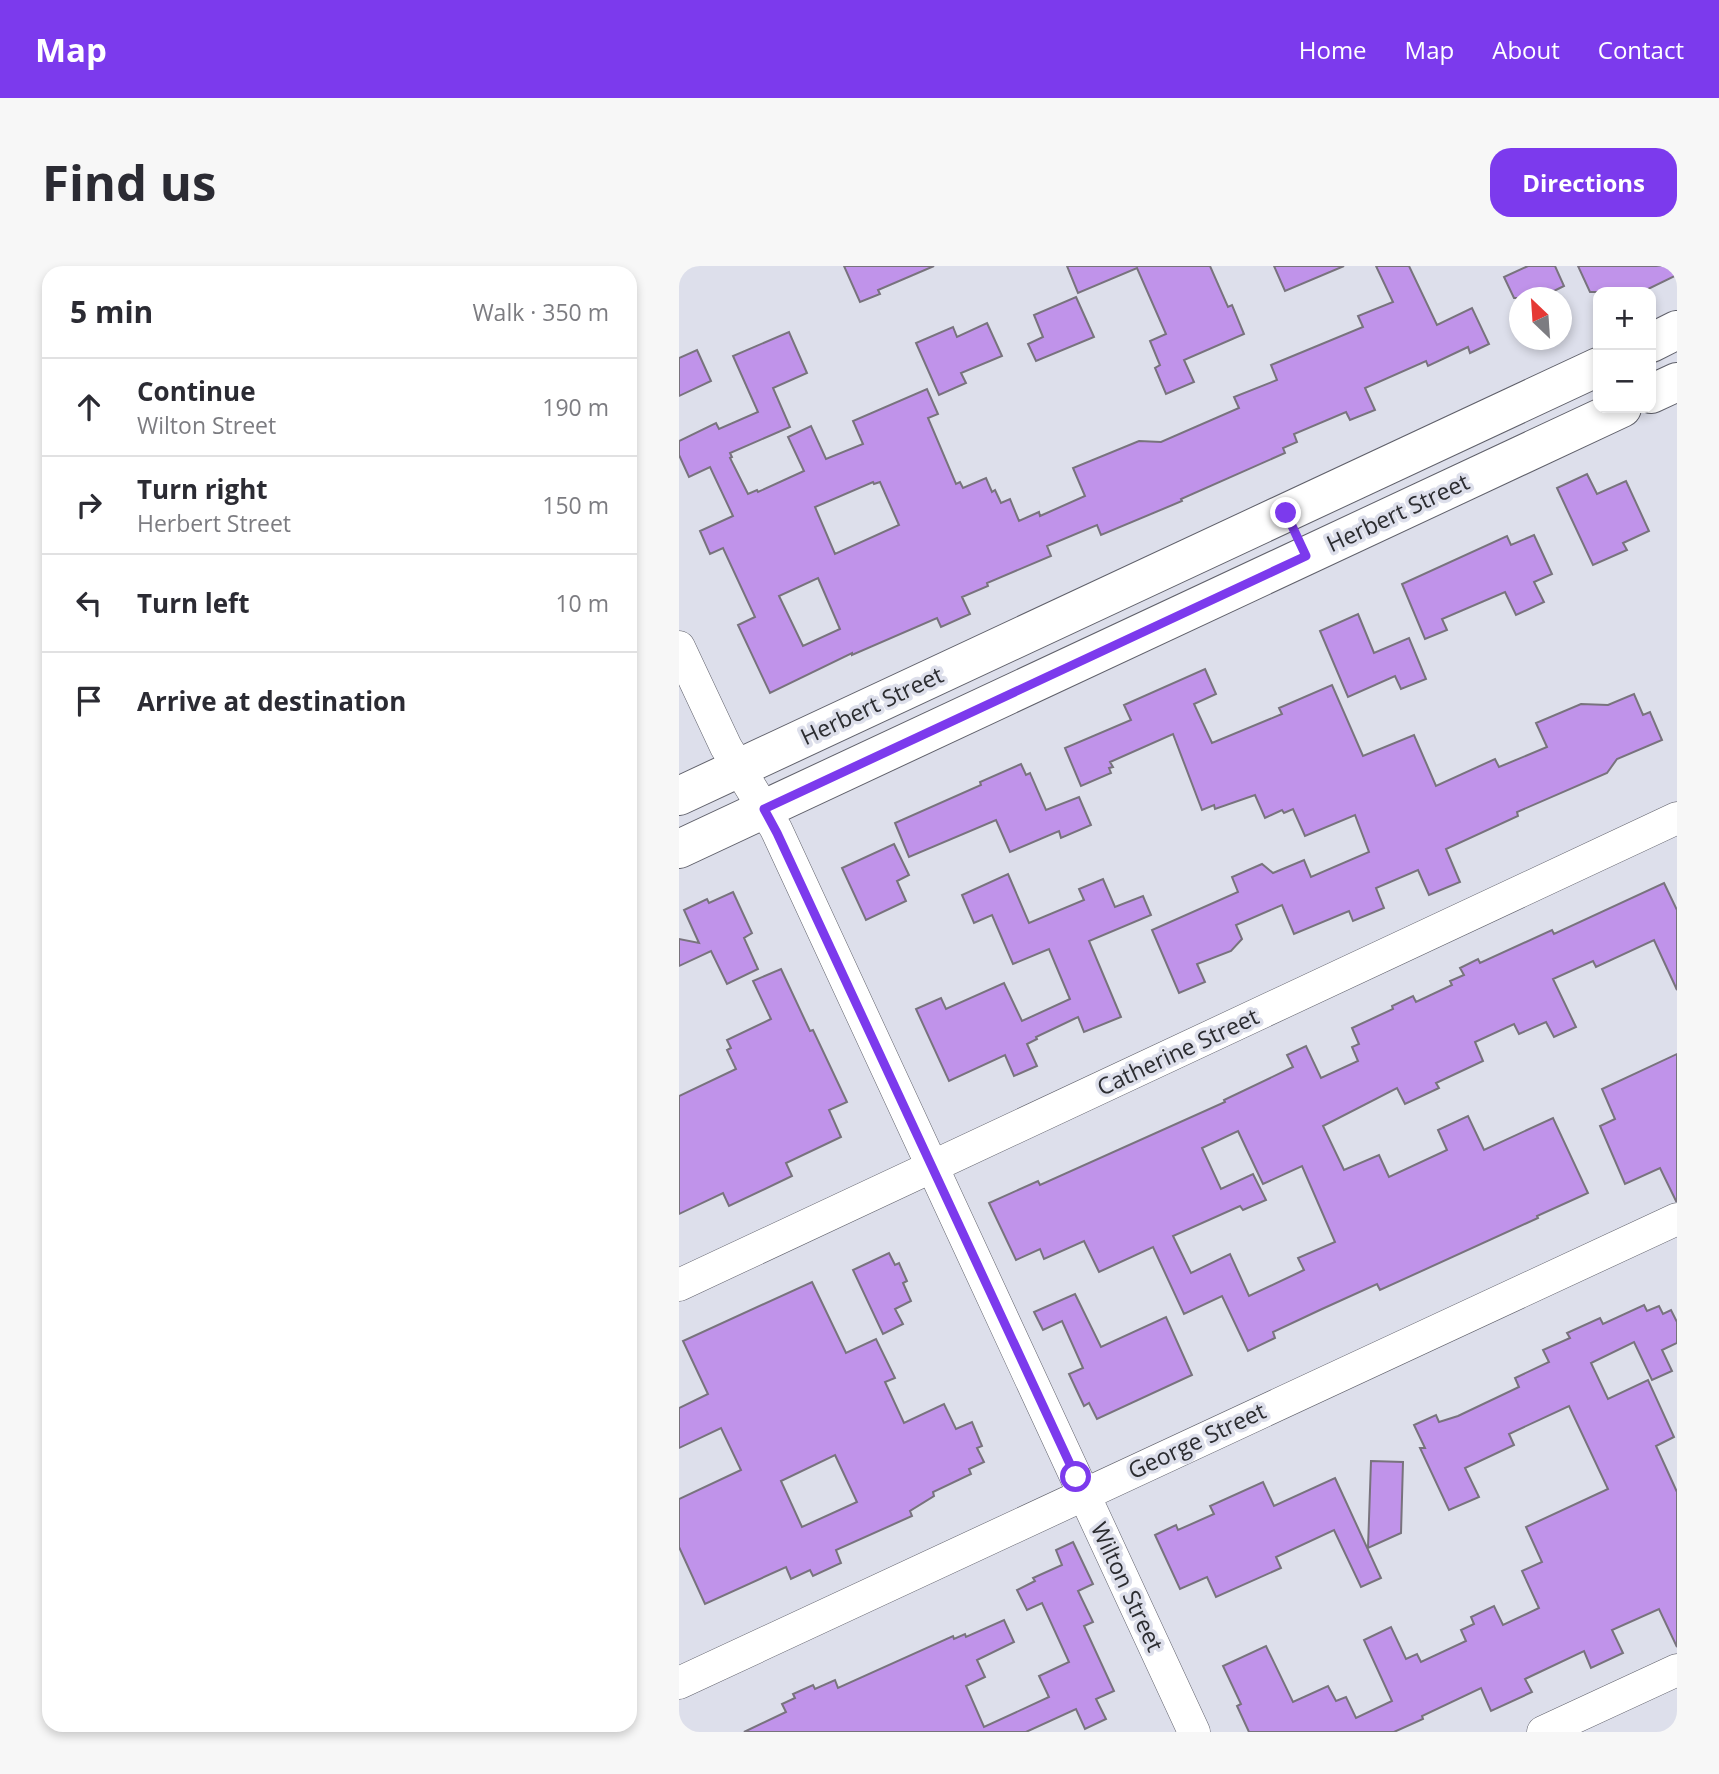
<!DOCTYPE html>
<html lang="en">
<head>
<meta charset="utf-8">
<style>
  :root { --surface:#fff; --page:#f7f7f7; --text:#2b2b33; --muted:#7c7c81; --line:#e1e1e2; --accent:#7c3aed }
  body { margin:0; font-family:"Open Sans",sans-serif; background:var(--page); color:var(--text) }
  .controls { position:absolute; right:21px; top:21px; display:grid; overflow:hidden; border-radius:14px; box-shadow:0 4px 10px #0003 }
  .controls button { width:63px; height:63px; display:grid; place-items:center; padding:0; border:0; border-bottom:2px solid var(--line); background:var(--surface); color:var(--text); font:35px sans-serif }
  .compass { position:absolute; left:830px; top:21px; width:63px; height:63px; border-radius:50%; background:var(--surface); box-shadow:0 4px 10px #0003; rotate:335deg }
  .stop { position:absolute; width:21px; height:21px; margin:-16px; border:5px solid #7c3aed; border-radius:50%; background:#fff }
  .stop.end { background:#7c3aed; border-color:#fff; box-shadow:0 2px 7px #0008 }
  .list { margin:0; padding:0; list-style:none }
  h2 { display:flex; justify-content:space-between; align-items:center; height:91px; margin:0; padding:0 28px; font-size:30px }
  h2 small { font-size:23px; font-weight:400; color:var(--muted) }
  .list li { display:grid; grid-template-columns:46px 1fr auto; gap:21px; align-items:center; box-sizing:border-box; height:98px; padding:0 28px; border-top:2px solid var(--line) }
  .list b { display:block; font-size:26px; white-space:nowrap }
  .list p { margin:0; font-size:23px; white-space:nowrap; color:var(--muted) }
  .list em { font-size:23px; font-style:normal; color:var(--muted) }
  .icon { flex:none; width:38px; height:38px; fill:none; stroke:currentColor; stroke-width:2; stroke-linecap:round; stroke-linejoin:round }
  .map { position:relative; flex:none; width:998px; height:1466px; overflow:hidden; border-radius:21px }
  header { display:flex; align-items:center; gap:42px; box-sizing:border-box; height:98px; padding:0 35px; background:var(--accent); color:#fff }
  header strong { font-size:33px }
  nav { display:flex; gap:38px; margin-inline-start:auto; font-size:24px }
  .intro { display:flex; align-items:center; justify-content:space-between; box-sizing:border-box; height:168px; padding:0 42px }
  h1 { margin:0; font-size:49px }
  .button { padding:18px 32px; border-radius:21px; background:var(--accent); color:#fff; font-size:24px; font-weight:700 }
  main { display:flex; gap:42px; padding:0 42px }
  aside { flex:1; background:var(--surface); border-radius:21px; box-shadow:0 4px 10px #0003 }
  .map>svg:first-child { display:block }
</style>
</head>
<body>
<header>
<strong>Map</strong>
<nav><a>Home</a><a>Map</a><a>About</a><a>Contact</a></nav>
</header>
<div class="intro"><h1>Find us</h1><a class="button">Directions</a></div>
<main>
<aside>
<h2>5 min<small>Walk · 350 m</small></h2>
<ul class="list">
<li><svg class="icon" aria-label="ahead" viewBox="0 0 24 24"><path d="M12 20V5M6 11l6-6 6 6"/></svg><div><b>Continue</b><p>Wilton Street</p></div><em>190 m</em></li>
<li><svg class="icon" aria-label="right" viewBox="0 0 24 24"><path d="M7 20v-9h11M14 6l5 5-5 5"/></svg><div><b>Turn right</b><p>Herbert Street</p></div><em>150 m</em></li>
<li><svg class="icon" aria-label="left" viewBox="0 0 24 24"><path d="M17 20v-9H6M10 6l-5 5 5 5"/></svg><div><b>Turn left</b></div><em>10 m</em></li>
<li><svg class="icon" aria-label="arrive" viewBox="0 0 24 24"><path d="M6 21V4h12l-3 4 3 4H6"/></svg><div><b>Arrive at destination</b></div></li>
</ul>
</aside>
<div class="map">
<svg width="998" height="1466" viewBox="0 0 998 1466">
  <rect width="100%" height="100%" fill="#dddfeb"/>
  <!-- building -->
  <g fill="#c093ea" stroke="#78737d" stroke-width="2" fill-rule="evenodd">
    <polygon points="165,0 255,0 199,24 201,28 181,36"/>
    <polygon points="388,0 531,0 549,41 553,39 565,68 505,94 515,116 487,128 476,102 481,99 471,75 487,68 458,2 399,27"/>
    <polygon points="595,0 665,0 606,25"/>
    <path d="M697,0H730L758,59L793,42L810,78L791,87L789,81L749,100L747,95L686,122L696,144L671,154L667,146L615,168L618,176L604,182L606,187L502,233L503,235L422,269L418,259L368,280L372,290L308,317L309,320L283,331L291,348L262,361L258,352L173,389V387L91,427L59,359L76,351L44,282L31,288L21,265L54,250L31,201L10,211L0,189V175L37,157L40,163L79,146L54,90L110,66L128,107L94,122L111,161L51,187L53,191L51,192L69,228L78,224L79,226L125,205L109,171L132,160L147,193L184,178L174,155L248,123L259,148L249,152L277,218L281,216L284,222L307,212L313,226L316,224L322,237L331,233L340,255L360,246L361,250L406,230L394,202L460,175L482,176L560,142L555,131L598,114L592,99L684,61L679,50L714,36ZM194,216L195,218L201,216L220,259L156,288L136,241ZM139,312L161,363L124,380L100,330Z"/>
    <polygon points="849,0 876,0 885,20 861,32 835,32 825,11"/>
    <polygon points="899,0 998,0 998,9 963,26 911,26"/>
    <polygon points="397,31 415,71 357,95 349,78 364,71 355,49"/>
    <polygon points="308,57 323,90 282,107 287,117 260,129 237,77 274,61 278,71"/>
    <polygon points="18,84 32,115 0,130 0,92"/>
    <polygon points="908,208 918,228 947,215 970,265 944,277 948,284 914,299 878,222"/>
    <polygon points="855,269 873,308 855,316 865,336 837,349 826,326 763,353 768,364 746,373 723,318 828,270 832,279"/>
    <polygon points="679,348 695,387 730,372 747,413 722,423 716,410 669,431 641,365"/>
    <polygon points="526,403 537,428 515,438 533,477 603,448 600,442 653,419 684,490 735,469 757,520 816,493 820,501 868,481 857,457 902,438 929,439 955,428 964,449 971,446 983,474 938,493 928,507 838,546 839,550 767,583 781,616 750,629 739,604 697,622 705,642 674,655 670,645 615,668 603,639 557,659 563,673 552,685 518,698 526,716 500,727 473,664 559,626 553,611 583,598 594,607 625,594 632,611 690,586 676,549 626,570 614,543 605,547 603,544 586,552 576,529 536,543 535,539 523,544 494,468 431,496 434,501 430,502 432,507 402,520 386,482 452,454 445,439"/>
    <polygon points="342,498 347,509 351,507 367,544 400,531 412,559 382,572 380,565 331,586 317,554 230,591 216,557 302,519 301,516"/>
    <polygon points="215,578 230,609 218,615 227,635 187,654 163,602"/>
    <polygon points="329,608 350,657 405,634 400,623 424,613 436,641 464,630 472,649 410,675 442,751 405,766 399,751 357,771 358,773 348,778 358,800 335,810 326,789 270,815 237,743 262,732 267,743 325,717 343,755 391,733 370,683 334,698 313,649 295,657 283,629"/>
    <path d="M985,617L998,644V724L975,674L917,701L914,695L874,713L897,761L875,771L867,756L840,768L835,758L796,776L804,795L757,817L760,822L726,838L718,822L644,860L665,904L700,889L710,911L768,884L759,864L789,850L805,884L874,852L909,927L858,950L859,952L701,1024L698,1018L643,1043L594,1066L596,1072L569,1085L543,1030L505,1048L474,981L420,1006L405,975L365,993L361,983L337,994L310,937L359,915L361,919L546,836L545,834L614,801L608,789L627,780L642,812L679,795L673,781L680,778L673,762L714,743L713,740L734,730L737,736L773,719L771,715L785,709L781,702L799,693L801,697L873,664L875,668ZM559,865L584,918L623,900L656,976L619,992L625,1004L570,1030L551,988L512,1007L494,970L561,940L564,944L587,934L574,908L542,923L523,882Z"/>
    <polygon points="54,626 73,667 65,672 79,703 48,718 32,685 0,700 0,673 20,677 5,644 28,633 30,637"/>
    <polygon points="102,703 131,765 134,764 168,836 150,844 162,871 107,897 113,910 50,940 44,927 0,948 0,830 57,803 48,784 52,782 48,774 92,753 74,715"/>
    <polygon points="998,788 998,935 997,935 981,902 946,918 921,860 936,853 923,823"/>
    <polygon points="210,987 216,999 220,997 228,1015 224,1017 232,1035 216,1043 224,1058 204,1068 174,1004"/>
    <path d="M133,1016L167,1087L197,1073L216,1112L206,1116L225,1157L265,1138L277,1163L293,1156L303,1180L298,1182L305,1196L290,1203L292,1208L254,1226L255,1230L231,1245L233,1250L157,1284L162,1297L134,1310L131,1304L112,1313L107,1301L26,1338L0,1281V1233L62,1204L42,1162L0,1182V1142L29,1128L4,1075ZM156,1189L178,1236L123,1261L102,1215Z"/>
    <polygon points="396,1028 422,1081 487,1051 513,1109 418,1153 410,1137 405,1140 390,1108 404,1102 383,1055 364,1064 355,1046"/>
    <polygon points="965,1039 968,1045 980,1040 984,1048 992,1044 998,1056 998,1077 983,1084 993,1105 973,1114 955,1076 912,1097 929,1133 969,1114 995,1171 977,1180 998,1226 998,1381 980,1343 933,1364 944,1387 912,1402 905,1385 846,1413 853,1426 812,1445 802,1422 743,1450 744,1453 715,1466 570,1466 558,1440 562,1438 544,1400 587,1380 614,1436 649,1420 657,1435 667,1431 677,1452 713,1435 685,1374 712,1361 727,1393 738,1388 742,1396 787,1375 782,1364 795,1358 792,1351 815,1340 824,1359 860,1342 843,1305 863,1296 847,1261 929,1223 890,1140 830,1168 835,1179 786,1202 800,1231 770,1244 741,1182 746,1182 735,1159 757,1149 760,1156 779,1150 840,1121 836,1112 870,1096 864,1084 891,1072 888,1067 921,1052 924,1058"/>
    <polygon points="692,1195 724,1196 722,1267 689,1282"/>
    <polygon points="656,1212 702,1312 682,1321 655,1264 597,1291 602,1302 537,1331 528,1311 501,1323 476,1269 497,1259 499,1264 535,1248 531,1240 584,1216 595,1240"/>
    <polygon points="394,1276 414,1318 399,1325 414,1356 405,1360 435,1425 417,1433 427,1453 406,1463 397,1443 347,1466 65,1466 107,1446 103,1438 116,1432 114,1428 134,1419 136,1423 156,1414 159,1422 274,1370 275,1373 286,1368 287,1371 325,1354 335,1376 298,1394 306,1411 287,1420 305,1461 370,1431 360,1410 390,1396 363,1337 348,1344 338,1324 356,1315 354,1312 383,1299 377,1284"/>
  </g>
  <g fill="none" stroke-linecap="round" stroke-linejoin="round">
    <defs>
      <g id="street">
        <polyline points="0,381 47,481 97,563 515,1466"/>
        <polyline points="0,1019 998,552"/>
        <polyline points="0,1417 998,953"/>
        <polyline points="864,1466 998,1404"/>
      </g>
      <g id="secondary">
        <polyline points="972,77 998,64"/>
        <polyline points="972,128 998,116"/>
        <polyline points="0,530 919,101"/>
        <polyline points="0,583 943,142"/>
      </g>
    </defs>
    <!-- street casing -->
    <use href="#street" stroke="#60616b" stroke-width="33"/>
    <!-- secondary casing -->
    <use href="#secondary" stroke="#60616b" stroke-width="40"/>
    <!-- street -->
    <use href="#street" stroke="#fff" stroke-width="32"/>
    <!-- secondary -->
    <use href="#secondary" stroke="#fff" stroke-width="38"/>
  </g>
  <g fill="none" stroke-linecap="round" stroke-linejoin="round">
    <!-- route -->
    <polyline stroke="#7c3aed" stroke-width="9" points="397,1211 98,567 85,543 627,290 607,247"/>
  </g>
  <g text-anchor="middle" stroke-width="7" stroke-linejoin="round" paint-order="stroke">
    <!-- street labels -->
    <g font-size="23" fill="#2c2d31" stroke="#dddfeb">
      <text transform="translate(719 247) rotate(-25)" y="8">Herbert Street</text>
      <text transform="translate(193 440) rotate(-25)" y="8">Herbert Street</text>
      <text transform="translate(499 786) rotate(-25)" y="8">Catherine Street</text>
      <text transform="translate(518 1175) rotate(-25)" y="8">George Street</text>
      <text transform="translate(448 1321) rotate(65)" y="8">Wilton Street</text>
    </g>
  </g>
</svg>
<div class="controls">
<button>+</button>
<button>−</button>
</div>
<svg class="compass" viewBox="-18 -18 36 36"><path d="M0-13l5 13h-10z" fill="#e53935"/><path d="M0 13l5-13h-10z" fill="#7c7c81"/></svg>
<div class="stop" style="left:397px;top:1211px"></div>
<div class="stop end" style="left:607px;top:247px"></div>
</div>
</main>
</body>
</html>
